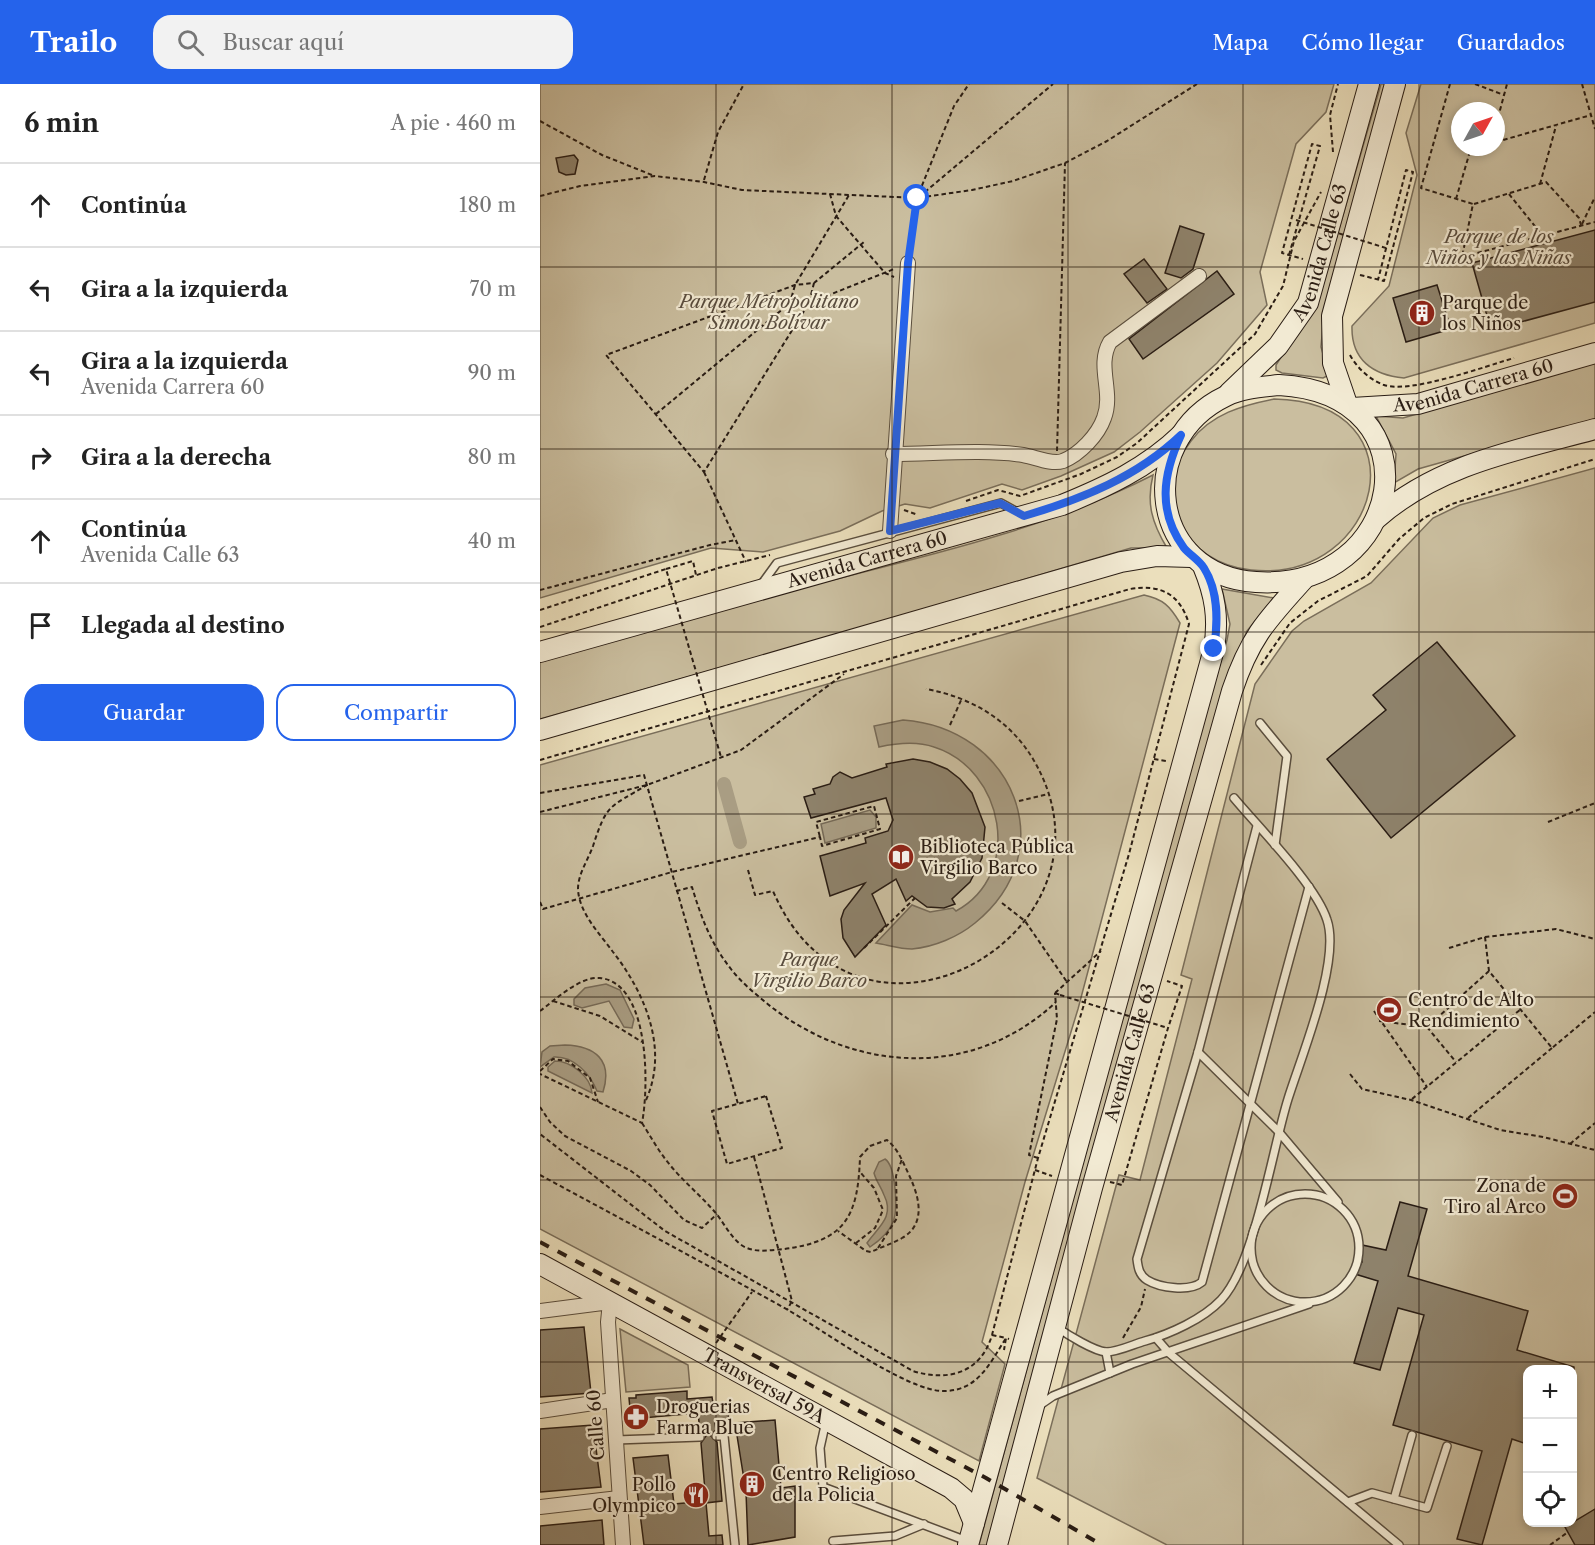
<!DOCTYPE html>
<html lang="es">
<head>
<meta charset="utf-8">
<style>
  :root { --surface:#fff; --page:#f2f2f2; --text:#222; --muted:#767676; --line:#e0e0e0; --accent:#2563eb }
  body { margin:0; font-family:"Libre Caslon Text",serif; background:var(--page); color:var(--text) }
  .controls { position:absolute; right:18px; bottom:18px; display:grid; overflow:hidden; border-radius:12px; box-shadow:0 3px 9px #0003 }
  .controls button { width:54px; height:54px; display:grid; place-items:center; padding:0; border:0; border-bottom:2px solid var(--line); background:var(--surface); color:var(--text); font:30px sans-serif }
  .compass { position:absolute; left:911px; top:18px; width:54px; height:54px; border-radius:50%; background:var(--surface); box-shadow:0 3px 9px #0003; rotate:50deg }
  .stop { position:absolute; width:18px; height:18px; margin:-14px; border:4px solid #2563eb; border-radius:50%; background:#fff }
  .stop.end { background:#2563eb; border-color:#fff; box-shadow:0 2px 6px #0008 }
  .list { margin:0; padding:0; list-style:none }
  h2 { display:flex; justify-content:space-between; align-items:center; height:78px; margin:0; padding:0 24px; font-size:26px }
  h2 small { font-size:20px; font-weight:400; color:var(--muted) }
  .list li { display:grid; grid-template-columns:39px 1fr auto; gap:18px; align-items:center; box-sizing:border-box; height:84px; padding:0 24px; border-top:2px solid var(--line) }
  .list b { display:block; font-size:22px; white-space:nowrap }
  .list p { margin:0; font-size:20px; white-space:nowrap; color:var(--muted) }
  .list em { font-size:20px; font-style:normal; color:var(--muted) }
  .actions { display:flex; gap:12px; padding:18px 24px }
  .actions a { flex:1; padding:14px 0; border:2px solid var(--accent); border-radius:18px; text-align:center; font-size:21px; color:var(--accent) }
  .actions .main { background:var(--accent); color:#fff }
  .icon { flex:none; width:33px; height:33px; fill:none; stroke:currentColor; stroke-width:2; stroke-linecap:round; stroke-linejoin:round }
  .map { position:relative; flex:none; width:1055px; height:1461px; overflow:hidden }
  header { display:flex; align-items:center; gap:36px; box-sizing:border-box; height:84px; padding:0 30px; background:var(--accent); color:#fff }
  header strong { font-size:28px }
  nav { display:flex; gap:33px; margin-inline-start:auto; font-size:21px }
  .search { width:420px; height:54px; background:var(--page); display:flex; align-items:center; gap:15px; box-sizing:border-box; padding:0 21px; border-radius:18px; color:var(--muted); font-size:22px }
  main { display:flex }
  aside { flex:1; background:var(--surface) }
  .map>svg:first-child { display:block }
</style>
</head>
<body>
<header>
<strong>Trailo</strong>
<div class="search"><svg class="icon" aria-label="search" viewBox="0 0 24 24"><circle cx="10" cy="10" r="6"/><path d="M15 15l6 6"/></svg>Buscar aquí</div>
<nav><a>Mapa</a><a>Cómo llegar</a><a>Guardados</a></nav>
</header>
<main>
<aside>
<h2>6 min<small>A pie · 460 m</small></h2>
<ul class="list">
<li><svg class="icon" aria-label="ahead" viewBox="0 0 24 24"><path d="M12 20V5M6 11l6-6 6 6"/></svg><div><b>Continúa</b></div><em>180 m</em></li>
<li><svg class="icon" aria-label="left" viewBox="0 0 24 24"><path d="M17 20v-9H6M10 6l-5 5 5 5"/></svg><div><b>Gira a la izquierda</b></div><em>70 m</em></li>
<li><svg class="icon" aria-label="left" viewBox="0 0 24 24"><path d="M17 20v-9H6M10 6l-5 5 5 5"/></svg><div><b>Gira a la izquierda</b><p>Avenida Carrera 60</p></div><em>90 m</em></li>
<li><svg class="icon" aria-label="right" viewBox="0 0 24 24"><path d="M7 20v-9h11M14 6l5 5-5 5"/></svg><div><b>Gira a la derecha</b></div><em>80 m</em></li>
<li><svg class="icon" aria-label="ahead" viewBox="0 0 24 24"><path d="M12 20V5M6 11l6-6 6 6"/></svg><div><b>Continúa</b><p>Avenida Calle 63</p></div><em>40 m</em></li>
<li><svg class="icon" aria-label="arrive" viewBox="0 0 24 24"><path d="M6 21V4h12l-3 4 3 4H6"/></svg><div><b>Llegada al destino</b></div></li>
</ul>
<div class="actions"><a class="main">Guardar</a><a>Compartir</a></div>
</aside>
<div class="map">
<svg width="1055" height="1461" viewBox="0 0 1055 1461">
  <rect width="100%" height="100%" fill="#ebdfbc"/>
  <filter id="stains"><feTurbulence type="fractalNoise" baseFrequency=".00333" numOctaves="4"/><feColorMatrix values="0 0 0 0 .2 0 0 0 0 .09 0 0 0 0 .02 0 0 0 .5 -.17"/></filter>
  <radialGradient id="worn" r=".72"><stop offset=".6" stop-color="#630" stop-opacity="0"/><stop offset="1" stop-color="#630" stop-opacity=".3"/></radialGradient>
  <!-- green -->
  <g fill="#cabe9f" stroke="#7a6e5a" stroke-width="1.5" fill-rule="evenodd">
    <polygon points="0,0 794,0 786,28 756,60 720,188 727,221 677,279 600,348 574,368 521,392 482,406 462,400 390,424 365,420 342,427 300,447 223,468 171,464 0,514"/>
    <polygon points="841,0 847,0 784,228 781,263 789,291 783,294 742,289 736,286 736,281 779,214"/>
    <path d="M881,0H1055V239L864,294C833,291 811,276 812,242L849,202L877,91L866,49ZM920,27H956V63H920Z"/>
    <polygon points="1055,279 1055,335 878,385 854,399 856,370 836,332 863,334"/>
    <path d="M734,315C887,318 842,500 711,486C645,479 607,413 651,357C671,330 703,321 734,315Z"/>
    <path d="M1055,384V1461H627L497,1394L579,1091L600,1096L652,895L641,891L715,600L752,547L764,537L831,499L893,434L920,421ZM987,1286H1032V1438H987Z"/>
    <path d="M613,391C606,419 612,439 627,464H591L323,543L0,635V578C90,551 180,525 272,501C387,472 507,445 613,391Z"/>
    <polygon points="682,505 734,514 707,547 684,603 448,1461 439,1461 656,662 687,556 690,540"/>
    <path d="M604,511C623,515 630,522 640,539L538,925L485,1098L442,1258L465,1280L439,1377L0,1145V681Z"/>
    <polygon points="80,1245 148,1281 150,1303 86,1308"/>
  </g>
  <!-- water -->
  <g fill="#a99d83" stroke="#766a57" stroke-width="1.5">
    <path d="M363,636C474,644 524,767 435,839C418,853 394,863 372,865C360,865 348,861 336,859L372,821L390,828L413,824L416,827C484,790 464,685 394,663C377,657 357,659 339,663L334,642Z"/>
    <polygon points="330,726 336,733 336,744 285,759 281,740"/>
    <polygon points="66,900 80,906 94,935 92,944 84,943 69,917 42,924 34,921 34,915 45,904"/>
    <path d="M25,961C55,962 73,976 63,1008L57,1007C50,990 34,972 14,973L0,983L2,968L10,962Z"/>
    <path d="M15,977C31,977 51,993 52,1009L8,987V983Z"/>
    <path d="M345,1075C356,1082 358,1126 353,1138C349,1148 339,1157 330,1163L327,1159C338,1143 355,1133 344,1111C341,1103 336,1097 334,1089L339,1078Z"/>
  </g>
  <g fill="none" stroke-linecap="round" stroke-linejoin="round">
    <!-- canal -->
    <polyline stroke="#a99d83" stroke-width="14" points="184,700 200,758"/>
  </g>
  <!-- building -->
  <g fill="#8e826b" stroke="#2a1d14" stroke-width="1.5">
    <polygon points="34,71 38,76 35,90 26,91 19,88 16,74"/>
    <polygon points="640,142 664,150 653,185 641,194 625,189"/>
    <polygon points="1055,146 1055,218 951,246 932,179"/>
    <polygon points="604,175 627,205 607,219 584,190"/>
    <polygon points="677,187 694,210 603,275 589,255"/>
    <polygon points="897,201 911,245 866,258 853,214"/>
    <polygon points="897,558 975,652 851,754 787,675 846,626 833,611"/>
    <polygon points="373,675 390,678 407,685 420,695 432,709 445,743 442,774 430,798 412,815 415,820 404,824 387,823 372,812 366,817 356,795 332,810 346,841 315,873 303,854 301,835 304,826 325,799 290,812 280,772 326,759 325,754 348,747 353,736 346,714 271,734 264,713 275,710 273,705 290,700 293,693 300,688 312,694 347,683 346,680"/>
    <polygon points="860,1118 887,1125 868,1192 988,1227 977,1266 1034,1283 1034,1286 987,1286 987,1360 972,1355 942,1461 917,1455 942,1367 853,1341 884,1231 858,1224 840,1286 814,1279 838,1197 815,1190 822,1178 822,1161 846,1166"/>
    <polygon points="44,1243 51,1309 0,1313 0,1246"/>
    <polygon points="147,1307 147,1315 172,1313 173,1319 188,1327 189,1338 175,1339 176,1346 170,1351 177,1358 182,1417 166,1419 169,1452 182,1451 183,1461 104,1461 93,1374 128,1371 134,1420 156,1418 155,1407 165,1407 161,1359 166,1352 160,1347 158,1329 91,1335 89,1314 96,1314 96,1311"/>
    <polygon points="235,1336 241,1404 255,1402 255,1453 208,1461 206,1408 195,1339"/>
    <polygon points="53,1341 61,1403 0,1408 0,1345"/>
    <polygon points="1055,1425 1055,1461 1035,1461 1025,1443"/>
    <polygon points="62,1436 64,1461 0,1461 0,1442"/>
  </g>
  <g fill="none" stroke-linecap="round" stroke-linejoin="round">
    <defs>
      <g id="lane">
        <polyline points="221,501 237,479 461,419 479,429"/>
        <polyline points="720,639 747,672 735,761"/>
        <path d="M717,742L658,968L597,1175C598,1183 599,1191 607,1196C620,1204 650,1208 662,1198L769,803"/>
        <polyline points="658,968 738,1047 798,1118"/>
        <circle cx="765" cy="1164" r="54"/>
        <path d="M518,1244C528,1251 554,1267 566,1268C578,1268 594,1260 605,1257C630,1250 663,1235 681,1216C715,1180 732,1066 748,1015C761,973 801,877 787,836C776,801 719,744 694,714"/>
        <polyline points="616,1254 629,1269 859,1461"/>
        <polyline points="566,1268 570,1289"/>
        <polyline points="500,1321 513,1312 592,1280 769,1220"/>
        <polyline points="286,1337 280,1364 283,1403 427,1457"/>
        <polyline points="176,1352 184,1352 195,1461"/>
        <polyline points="76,1356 160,1353"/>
        <polyline points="854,1415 872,1351"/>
        <polyline points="808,1418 832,1409 887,1424 907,1362"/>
        <polyline points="293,1457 355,1452 384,1440"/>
      </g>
      <g id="street">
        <path d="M353,370C395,370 441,365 483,371C495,373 511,381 523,377C540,370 558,351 564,334C574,308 556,282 570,258L659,192"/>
        <polyline points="350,447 368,179"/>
        <polyline points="0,1227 70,1218 68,1238 83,1461"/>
        <polyline points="0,1327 73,1316"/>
        <polyline points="0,1423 79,1414"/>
      </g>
      <g id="secondary">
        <path d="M739,301C901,310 865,508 716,498C608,491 594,356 686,312C702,304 722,303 739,301Z"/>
        <path id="s1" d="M689,309L738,262L768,219L829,0"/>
        <polyline points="807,320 793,279 792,232 855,0"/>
        <path id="s2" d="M812,324L878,320L1055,269"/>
        <path d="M836,435C898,380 978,366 1055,345"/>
        <path id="s3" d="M0,568L522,421C566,403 607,384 641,351"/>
        <polyline points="0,646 581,478 617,472 651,473"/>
        <path id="s4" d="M0,1180L411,1404L424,1415L434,1439"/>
        <path d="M428,1461L674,565C679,534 675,511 663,482"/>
        <path id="s5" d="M457,1461L552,1104L692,607C710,553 727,536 764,495"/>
      </g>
    </defs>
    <!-- lane casing -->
    <use href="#lane" stroke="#5a4e3e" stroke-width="10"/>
    <!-- street casing -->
    <use href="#street" stroke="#5a4e3e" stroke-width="16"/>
    <!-- secondary casing -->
    <use href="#secondary" stroke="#2a1d14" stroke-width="22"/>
    <!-- path -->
    <g stroke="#2a1d14" stroke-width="2" stroke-dasharray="4.5 3" stroke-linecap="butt">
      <polyline points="910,0 881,104 933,120 922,173 1055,138"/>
      <polyline points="935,0 964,11"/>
      <polyline points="1042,0 1055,45"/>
      <polyline points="0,37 62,71 112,91"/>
      <polyline points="956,41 967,0"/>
      <polyline points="956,58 1051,31"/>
      <polyline points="793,68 790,31 798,0"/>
      <polyline points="164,96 178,48 204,0"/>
      <polyline points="1000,100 1016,42"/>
      <polyline points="290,110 296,132 345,189 354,193"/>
      <polyline points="969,110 1002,151"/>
      <polyline points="0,112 40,102 115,92 164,98 202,106 377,114 432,106 473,97 525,79 567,57 657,0"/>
      <polyline points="379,113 513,0"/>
      <polyline points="916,115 931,64 936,63"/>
      <polyline points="934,120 1006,98 1039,134 1041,141"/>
      <polyline points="1042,140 1055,113"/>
      <polyline points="370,168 377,114 414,22 429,0"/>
      <polyline points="749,171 780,62 772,60 742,169 763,175"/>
      <polyline points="820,191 844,197 873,88 866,86 838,196"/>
      <polyline points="274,199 269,219 164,388 66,271 255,201 274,199 324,158"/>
      <polyline points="250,219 269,219 354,185"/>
      <path d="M810,271C817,284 830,296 844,301C870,310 946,282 974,274"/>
      <polyline points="116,330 250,219 255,201 309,111"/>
      <polyline points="517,367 525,79"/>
      <polyline points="164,388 206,478"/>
      <polyline points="426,417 458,406 480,412 541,390 577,373 597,359 715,250 743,202 754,157 781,108"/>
      <polyline points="364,426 378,431"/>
      <polyline points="126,485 153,477 156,491"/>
      <polyline points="0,506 170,461 196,456"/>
      <polyline points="0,543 178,484 230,471"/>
      <polyline points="721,581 750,539 778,517 827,492 859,455 884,434 912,420 1055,375"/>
      <polyline points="410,641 422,614"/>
      <polyline points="614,675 626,677"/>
      <path d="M0,676L590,505C621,500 640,510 649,540L589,770L498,1074L452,1251C441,1289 408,1298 373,1287L125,1147L0,1050"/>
      <polyline points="0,709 104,691 198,1020"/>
      <polyline points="479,717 508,710"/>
      <polyline points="0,728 107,701 201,666 304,590"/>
      <polyline points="1008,738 1055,719"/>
      <path d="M208,786L215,811L233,807C319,1006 595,846 493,675C469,635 430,613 386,605"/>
      <path d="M136,807L152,803C161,833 171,860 191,885C200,897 212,907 224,917C309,988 431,998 516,918"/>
      <polyline points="0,818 3,825 132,788 280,753 282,762 340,745 334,722 276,738 280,753"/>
      <polyline points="462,819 485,837 527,898"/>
      <polyline points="945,853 949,887 1012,964 1055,928"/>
      <polyline points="324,864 375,814"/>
      <polyline points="909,864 945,853 1016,845 1055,855"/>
      <polyline points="515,909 561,867"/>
      <polyline points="515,909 520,911"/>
      <polyline points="13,917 60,932 102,958"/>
      <path d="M0,927C15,916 40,892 60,894C110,899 109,1003 102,1039L0,990"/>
      <polyline points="834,927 887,1003"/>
      <polyline points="839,937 887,943 949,887"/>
      <polyline points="887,943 916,978"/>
      <polyline points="0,987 13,975 28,977 50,994 58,1018"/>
      <polyline points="810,990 822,1005 871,1016 960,1046 1003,1053 1055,1066"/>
      <polygon points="226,1012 242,1064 187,1080 172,1027"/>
      <polyline points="872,1015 981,925"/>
      <path d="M106,1016C129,965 105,909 73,868C60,850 39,829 38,805C38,790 48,776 53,762C67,719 69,724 107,701"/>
      <polyline points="0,1023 10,1038 25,1052 91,1087 110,1101 144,1136 162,1144 177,1130"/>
      <polyline points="928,1034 1012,964"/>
      <path d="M102,1039C111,1053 119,1068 130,1081C143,1097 160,1111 174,1127C183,1137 189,1151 200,1160C213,1170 229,1166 244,1165C306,1157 318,1132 320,1073L330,1062L347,1056C358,1065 363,1078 369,1091C379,1112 387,1140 362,1154C352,1160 341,1163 331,1168L326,1167L298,1147"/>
      <polyline points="1030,1060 1055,1039"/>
      <polyline points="214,1073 252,1217 247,1226"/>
      <polyline points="498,1074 489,1071 517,935 515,909"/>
      <polyline points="495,1086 512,1092"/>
      <path d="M0,1091C83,1136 166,1180 248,1226C283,1246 368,1308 404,1307C438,1307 450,1279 466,1254L469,1255"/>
      <polyline points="570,1098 582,1101 628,944 642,902 627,897"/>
      <polyline points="316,1159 335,1144 343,1126 334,1104 320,1088"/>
      <polyline points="338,1164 357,1134 356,1092 362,1075"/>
      <polyline points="452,1251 466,1254 464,1266"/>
      <polyline points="583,1254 601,1223 605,1205"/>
      <polyline points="176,1259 212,1208"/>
      <polyline points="1030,1438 1031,1440"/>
      <polyline points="1010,1461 1028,1448"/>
    </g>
    <!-- lane -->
    <use href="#lane" stroke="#f2ead3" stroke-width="7"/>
    <!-- street -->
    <use href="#street" stroke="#f2ead3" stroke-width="14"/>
    <!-- secondary -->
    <use href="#secondary" stroke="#f2ead3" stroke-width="20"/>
    <!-- rail -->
    <polyline stroke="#2a1d14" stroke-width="4" stroke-dasharray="10 10" stroke-linecap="butt" points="0,1158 446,1394 562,1461"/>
    <!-- path-bridge -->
    <g stroke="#2a1d14" stroke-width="2" stroke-dasharray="4.5 3" stroke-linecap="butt">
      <polyline points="756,136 849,165"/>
      <polyline points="0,526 126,485 181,673"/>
      <polyline points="520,911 628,944"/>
    </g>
  </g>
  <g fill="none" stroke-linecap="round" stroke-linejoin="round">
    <!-- route -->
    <path stroke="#2563eb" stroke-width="8" d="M377,114L368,179L350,447L460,419L484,432C542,415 597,393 641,351C623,390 617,427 644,464C650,471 659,476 664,484C679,508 678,538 674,565"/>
  </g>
  <!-- grid -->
  <path fill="none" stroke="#2a1d14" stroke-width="1.5" stroke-opacity="0.55" d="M176,0V1461M352,0V1461M528,0V1461M703,0V1461M879,0V1461M0,183H1055M0,365H1055M0,548H1055M0,730H1055M0,913H1055M0,1096H1055M0,1278H1055"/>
  <!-- icons -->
  <defs>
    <symbol id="building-disc" viewBox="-11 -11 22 22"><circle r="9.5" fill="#8f2418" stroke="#f2ead3"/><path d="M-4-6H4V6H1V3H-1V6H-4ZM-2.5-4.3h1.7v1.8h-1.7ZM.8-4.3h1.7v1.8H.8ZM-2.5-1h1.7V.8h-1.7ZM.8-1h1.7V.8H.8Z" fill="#fff"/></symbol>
    <symbol id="library-disc" viewBox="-11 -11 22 22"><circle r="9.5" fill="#8f2418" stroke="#f2ead3"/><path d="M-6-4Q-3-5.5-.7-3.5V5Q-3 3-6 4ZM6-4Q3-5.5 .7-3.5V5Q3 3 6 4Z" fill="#fff"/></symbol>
    <symbol id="stadium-disc" viewBox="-11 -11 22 22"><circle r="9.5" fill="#8f2418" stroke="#f2ead3"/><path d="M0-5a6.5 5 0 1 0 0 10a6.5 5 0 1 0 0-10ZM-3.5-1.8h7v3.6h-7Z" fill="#fff"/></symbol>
    <symbol id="pharmacy-disc" viewBox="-11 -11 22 22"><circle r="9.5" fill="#8f2418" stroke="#f2ead3"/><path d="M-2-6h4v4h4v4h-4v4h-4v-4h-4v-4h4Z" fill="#fff"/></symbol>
    <symbol id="restaurant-disc" viewBox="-11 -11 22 22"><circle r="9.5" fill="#8f2418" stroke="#f2ead3"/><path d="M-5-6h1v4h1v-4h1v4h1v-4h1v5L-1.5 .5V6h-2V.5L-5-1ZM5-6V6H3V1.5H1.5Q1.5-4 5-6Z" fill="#fff"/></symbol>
  </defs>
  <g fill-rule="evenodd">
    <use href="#building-disc" x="867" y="214" width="30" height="30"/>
    <use href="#library-disc" x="346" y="758" width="30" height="30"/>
    <use href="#stadium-disc" x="834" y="911" width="30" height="30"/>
    <use href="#stadium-disc" x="1010" y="1097" width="30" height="30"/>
    <use href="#pharmacy-disc" x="81" y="1318" width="30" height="30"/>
    <use href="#building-disc" x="197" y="1385" width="30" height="30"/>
    <use href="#restaurant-disc" x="141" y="1396" width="30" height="30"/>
  </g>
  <g text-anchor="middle" stroke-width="4.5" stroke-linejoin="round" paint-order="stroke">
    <!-- park labels -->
    <g font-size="18" font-style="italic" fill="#5a4d3e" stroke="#f2ead3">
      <text x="959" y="159">Parque de los<tspan x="959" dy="21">Niños y las Niñas</tspan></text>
      <text x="229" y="224">Parque Metropolitano<tspan x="229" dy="21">Simón Bolívar</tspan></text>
      <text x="269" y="882">Parque<tspan x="269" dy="21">Virgilio Barco</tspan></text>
    </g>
    <!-- street labels -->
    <g font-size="18" fill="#2a1d14" stroke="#f2ead3">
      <text dy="6" stroke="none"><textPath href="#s1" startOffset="172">Avenida Calle 63</textPath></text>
      <text dy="6" stroke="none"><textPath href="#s2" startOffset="124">Avenida Carrera 60</textPath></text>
      <text dy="6" stroke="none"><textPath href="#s3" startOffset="340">Avenida Carrera 60</textPath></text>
      <text dy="6" stroke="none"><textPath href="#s5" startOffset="510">Avenida Calle 63</textPath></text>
      <text dy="6" stroke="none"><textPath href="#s4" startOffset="255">Transversal 59A</textPath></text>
      <text transform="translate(56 1341) rotate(-94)" y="6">Calle 60</text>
    </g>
    <!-- poi labels -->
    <g font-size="18" fill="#2a1d14" stroke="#f2ead3" text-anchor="start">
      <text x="902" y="225">Parque de<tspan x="902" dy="21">los Niños</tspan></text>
      <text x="380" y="769">Biblioteca Pública<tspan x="380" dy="21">Virgilio Barco</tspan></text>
      <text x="868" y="922">Centro de Alto<tspan x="868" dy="21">Rendimiento</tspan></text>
      <text x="1006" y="1108" text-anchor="end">Zona de<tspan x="1006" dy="21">Tiro al Arco</tspan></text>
      <text x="116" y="1329">Droguerias<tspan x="116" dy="21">Farma Blue</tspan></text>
      <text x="232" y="1396">Centro Religioso<tspan x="232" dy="21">de la Policia</tspan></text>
      <text x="136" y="1407" text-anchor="end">Pollo<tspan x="136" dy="21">Olympico</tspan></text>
    </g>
  </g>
  <rect width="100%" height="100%" filter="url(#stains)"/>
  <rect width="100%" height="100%" fill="url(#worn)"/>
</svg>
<div class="controls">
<button>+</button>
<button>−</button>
<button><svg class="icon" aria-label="locate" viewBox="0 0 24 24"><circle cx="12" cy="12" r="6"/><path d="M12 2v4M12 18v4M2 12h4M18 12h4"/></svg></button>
</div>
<svg class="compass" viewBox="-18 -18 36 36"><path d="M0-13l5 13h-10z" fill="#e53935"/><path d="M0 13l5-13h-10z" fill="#767676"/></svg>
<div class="stop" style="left:377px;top:114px"></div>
<div class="stop end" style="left:674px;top:565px"></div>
</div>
</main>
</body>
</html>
